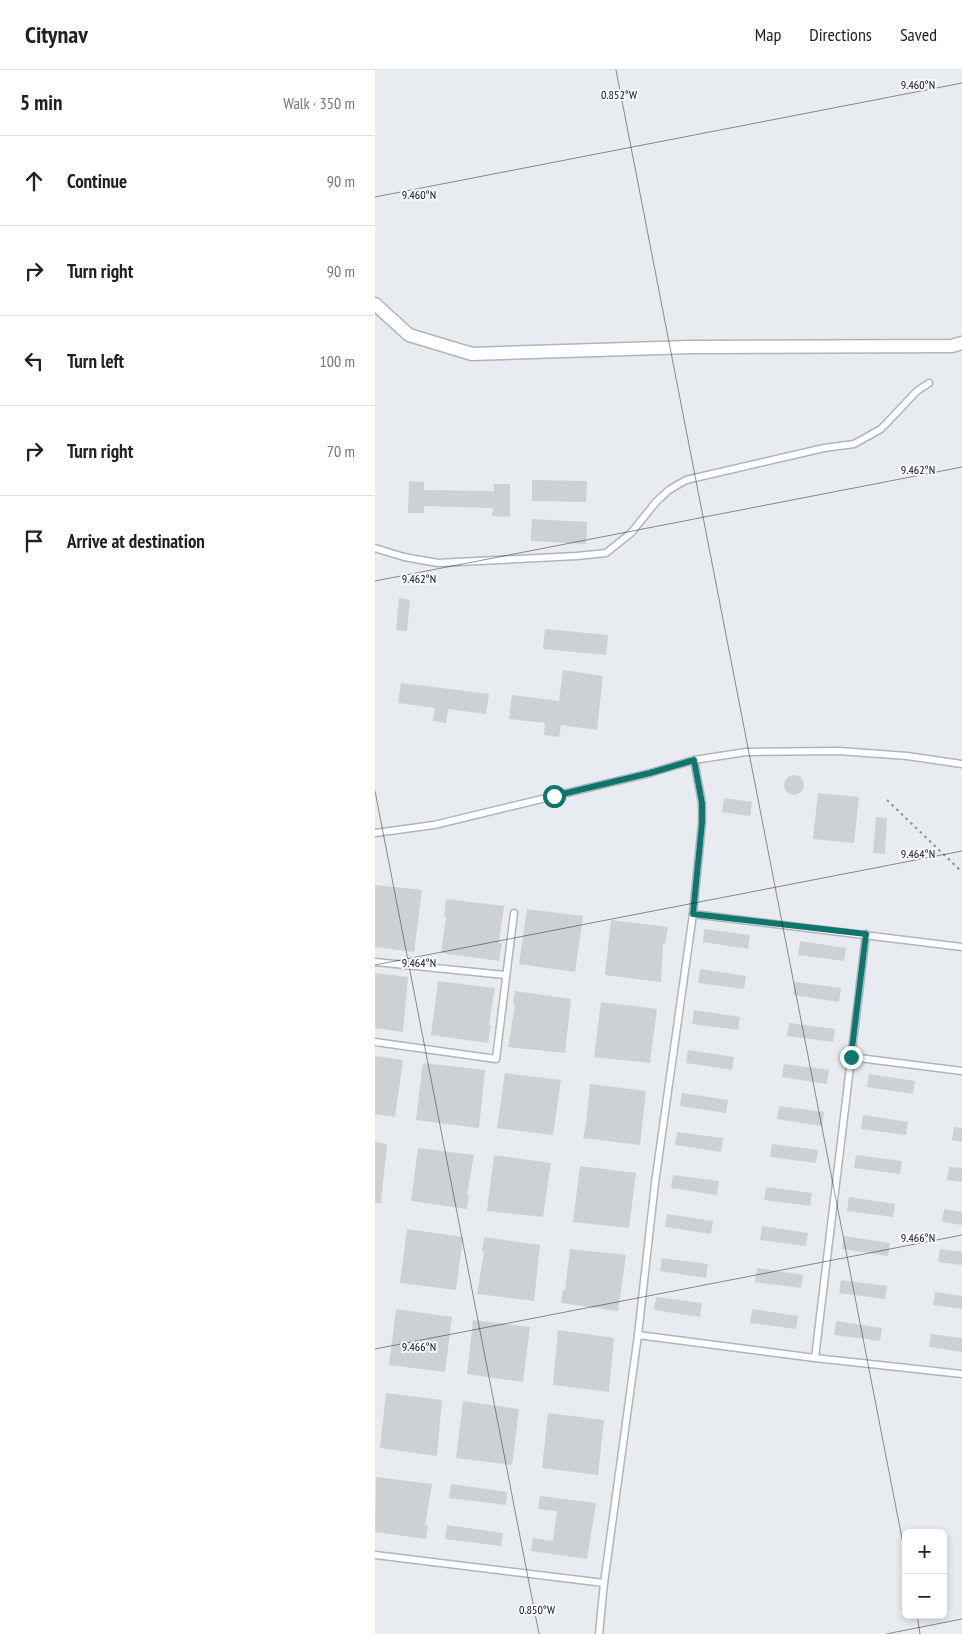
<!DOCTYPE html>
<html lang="en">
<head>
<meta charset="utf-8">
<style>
  :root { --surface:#fff; --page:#f2f2f2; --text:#202124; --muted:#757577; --line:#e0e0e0 }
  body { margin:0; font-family:"PT Sans Narrow",sans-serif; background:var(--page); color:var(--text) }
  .controls { position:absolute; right:15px; bottom:15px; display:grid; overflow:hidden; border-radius:8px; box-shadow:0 2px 8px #0003 }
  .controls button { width:45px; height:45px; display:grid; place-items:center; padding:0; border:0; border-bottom:1px solid var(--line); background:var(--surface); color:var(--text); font:25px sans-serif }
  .stop { position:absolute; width:15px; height:15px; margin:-11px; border:4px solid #0f766e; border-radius:50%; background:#fff }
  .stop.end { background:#0f766e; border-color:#fff; box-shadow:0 1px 5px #0008 }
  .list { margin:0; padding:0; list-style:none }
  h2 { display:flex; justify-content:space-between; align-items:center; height:65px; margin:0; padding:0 20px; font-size:21px }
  h2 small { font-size:16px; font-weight:400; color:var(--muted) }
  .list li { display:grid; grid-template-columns:32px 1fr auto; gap:15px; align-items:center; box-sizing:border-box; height:90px; padding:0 20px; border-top:1px solid var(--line) }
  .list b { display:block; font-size:19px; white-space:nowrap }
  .list em { font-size:16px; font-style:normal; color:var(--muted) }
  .icon { flex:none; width:28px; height:28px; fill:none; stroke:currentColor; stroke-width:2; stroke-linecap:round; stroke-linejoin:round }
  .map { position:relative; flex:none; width:587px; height:1564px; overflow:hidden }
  header { display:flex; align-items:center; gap:30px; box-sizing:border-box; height:70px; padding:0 25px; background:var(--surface); border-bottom:1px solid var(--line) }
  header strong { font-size:24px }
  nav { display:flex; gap:28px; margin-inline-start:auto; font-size:18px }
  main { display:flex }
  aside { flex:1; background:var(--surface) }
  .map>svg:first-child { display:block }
</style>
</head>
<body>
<header>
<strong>Citynav</strong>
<nav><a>Map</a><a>Directions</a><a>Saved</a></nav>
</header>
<main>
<aside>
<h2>5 min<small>Walk · 350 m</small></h2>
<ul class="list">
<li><svg class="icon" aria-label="ahead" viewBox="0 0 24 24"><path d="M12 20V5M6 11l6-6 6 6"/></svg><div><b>Continue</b></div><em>90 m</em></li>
<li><svg class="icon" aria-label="right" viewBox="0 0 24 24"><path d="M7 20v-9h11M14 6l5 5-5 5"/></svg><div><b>Turn right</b></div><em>90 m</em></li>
<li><svg class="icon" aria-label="left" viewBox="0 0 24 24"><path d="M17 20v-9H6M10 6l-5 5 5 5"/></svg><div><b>Turn left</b></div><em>100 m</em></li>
<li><svg class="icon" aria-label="right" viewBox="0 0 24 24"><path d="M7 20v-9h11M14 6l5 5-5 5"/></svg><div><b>Turn right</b></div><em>70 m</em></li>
<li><svg class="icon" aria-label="arrive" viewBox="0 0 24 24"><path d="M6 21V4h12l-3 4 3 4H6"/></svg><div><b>Arrive at destination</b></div></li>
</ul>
</aside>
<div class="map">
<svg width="587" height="1564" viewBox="0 0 587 1564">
  <rect width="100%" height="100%" fill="#e8ebef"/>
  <!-- building -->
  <g fill="#ced1d4">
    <polygon points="157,410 212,411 211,432 157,431"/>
    <polygon points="34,411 49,412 49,420 119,421 119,414 135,414 135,447 117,446 118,438 49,436 49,443 33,443"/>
    <polygon points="157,449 212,452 211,474 156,471"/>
    <polygon points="24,528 35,530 32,561 21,560"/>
    <polygon points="170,559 233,565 231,585 168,579"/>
    <polygon points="188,600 228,606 222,660 186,655 184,667 169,665 170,653 134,649 137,625 184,631"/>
    <polygon points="26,613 114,624 111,644 73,639 71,653 58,651 60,638 23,633"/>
    <circle cx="419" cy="715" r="10"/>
    <polygon points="443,723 484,727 479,773 438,769"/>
    <polygon points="349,728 377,732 375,746 347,742"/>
    <polygon points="501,747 512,748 510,784 498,783"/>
    <polygon points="0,815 47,820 39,882 0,877"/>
    <polygon points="71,829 129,836 124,873 127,873 124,891 66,883 71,847 69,847"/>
    <polygon points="152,839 208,846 200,902 144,894"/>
    <polygon points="236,850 293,857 290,874 288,874 286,912 230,905"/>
    <polygon points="329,859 375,865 373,879 328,872"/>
    <polygon points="425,871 471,878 469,891 423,885"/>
    <polygon points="325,899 371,906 369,919 323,913"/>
    <polygon points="0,903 33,907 28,962 0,958"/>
    <polygon points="63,911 120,918 114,955 116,955 113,973 56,965"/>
    <polygon points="420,912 466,918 464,932 418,925"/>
    <polygon points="140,921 196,929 190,983 133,977 140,935 138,934"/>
    <polygon points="226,932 282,939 275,993 219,987"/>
    <polygon points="319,940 365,947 363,960 317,954"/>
    <polygon points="414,953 460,959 458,972 412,966"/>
    <polygon points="313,980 359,987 357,1000 311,993"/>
    <polygon points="0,986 28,990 20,1047 0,1044"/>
    <polygon points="48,993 110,1000 104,1058 41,1050"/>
    <polygon points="409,994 454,1000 452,1014 407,1007"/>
    <polygon points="130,1003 186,1010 178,1065 122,1058"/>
    <polygon points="494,1004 540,1011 538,1024 492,1017"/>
    <polygon points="215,1014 271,1021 265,1075 208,1068 211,1054"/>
    <polygon points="307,1023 353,1030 351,1043 305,1036"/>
    <polygon points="404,1036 449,1042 447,1056 402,1049"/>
    <polygon points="488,1045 533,1052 531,1065 486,1059"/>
    <polygon points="579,1057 587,1058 587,1072 577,1070"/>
    <polygon points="302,1062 348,1068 346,1082 300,1075"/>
    <polygon points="0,1072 12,1074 6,1133 0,1133"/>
    <polygon points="397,1074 443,1080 441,1093 395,1087"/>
    <polygon points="43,1078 99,1085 92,1125 94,1125 92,1139 36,1131"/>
    <polygon points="119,1085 176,1093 168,1147 112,1141"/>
    <polygon points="481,1085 527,1091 525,1104 479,1098"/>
    <polygon points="205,1096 261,1103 254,1158 198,1152"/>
    <polygon points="574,1097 587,1098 587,1112 572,1110"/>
    <polygon points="298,1105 344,1111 342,1125 296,1118"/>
    <polygon points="391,1117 437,1123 435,1136 389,1130"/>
    <polygon points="474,1127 520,1134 518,1147 472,1141"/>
    <polygon points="569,1139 587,1142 587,1155 567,1152"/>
    <polygon points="292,1144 338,1151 336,1164 290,1157"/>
    <polygon points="387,1156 433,1163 431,1176 385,1170"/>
    <polygon points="32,1159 88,1167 81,1220 25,1213"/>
    <polygon points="469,1166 515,1173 513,1186 467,1179"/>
    <polygon points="109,1167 165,1175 159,1231 102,1224 109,1181 107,1181"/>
    <polygon points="195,1179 251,1185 243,1241 186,1233 188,1220 190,1220"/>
    <polygon points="565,1179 587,1182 587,1195 563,1192"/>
    <polygon points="287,1188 333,1194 331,1208 285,1201"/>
    <polygon points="382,1198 428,1205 426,1218 380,1212"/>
    <polygon points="466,1210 512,1216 510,1229 464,1223"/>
    <polygon points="560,1222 587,1226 587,1239 558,1235"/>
    <polygon points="281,1227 327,1233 325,1247 279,1240"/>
    <polygon points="21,1239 77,1247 70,1302 14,1295"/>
    <polygon points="377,1239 423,1246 421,1259 375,1253"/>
    <polygon points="98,1250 155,1257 148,1312 92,1304"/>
    <polygon points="461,1251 507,1258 505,1271 459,1265"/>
    <polygon points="183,1260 239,1268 234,1322 178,1315"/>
    <polygon points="556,1264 587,1268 587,1282 554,1277"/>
    <polygon points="11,1323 67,1330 62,1386 5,1378"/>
    <polygon points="88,1331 144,1339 137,1395 81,1388"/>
    <polygon points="173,1343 229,1350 223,1405 167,1398"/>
    <polygon points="1,1407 57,1414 50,1455 53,1456 51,1469 0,1462"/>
    <polygon points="76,1414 132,1422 131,1435 74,1428"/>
    <polygon points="165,1426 221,1433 212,1489 156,1481 158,1468 178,1471 182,1441 163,1439"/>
    <polygon points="72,1455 128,1463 126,1476 70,1469"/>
  </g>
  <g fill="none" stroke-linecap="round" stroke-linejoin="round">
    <defs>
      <g id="service">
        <polyline points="0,478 29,487 63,493 202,486 231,483 256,463 281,432 294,420 311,410 449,378 479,374 506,359 542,321 554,313"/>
        <polyline points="0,763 59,755 275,703 319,690 371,682 464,681 532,686 587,694"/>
        <polyline points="318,844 587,877"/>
        <polyline points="0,892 130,905"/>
        <polyline points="0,972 121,989 139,843"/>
        <polyline points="476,987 587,1001"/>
        <polyline points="263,1265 440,1288 587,1304"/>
        <polyline points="440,1288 491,864"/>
        <polyline points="0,1485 229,1513"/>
        <polyline points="224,1564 229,1513 263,1265 280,1113 318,844 327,753 327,733 319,690"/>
      </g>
      <polyline id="minor" points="0,234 34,265 97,284 316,277 577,276 587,273"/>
    </defs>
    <!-- service casing -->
    <use href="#service" stroke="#b1b4b8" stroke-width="9"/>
    <!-- minor casing -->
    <use href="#minor" stroke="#b1b4b8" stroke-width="15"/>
    <!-- path -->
    <polyline stroke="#8c8e91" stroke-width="2" stroke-dasharray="2.5 4" stroke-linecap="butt" points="512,730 587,802"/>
    <!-- service -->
    <use href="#service" stroke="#fff" stroke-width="6"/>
    <!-- minor -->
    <use href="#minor" stroke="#fff" stroke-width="12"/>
  </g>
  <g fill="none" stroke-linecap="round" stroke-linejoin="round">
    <!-- route -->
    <polyline stroke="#0f766e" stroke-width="6" points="179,726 275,703 319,690 327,733 327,753 318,844 491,864 476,987"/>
  </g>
  <!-- ticks -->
  <path fill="none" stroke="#111213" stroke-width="1" stroke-opacity="0.45" d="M241,0L531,1489M0,127L587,13M0,511L587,397M0,721L164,1564M0,895L587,781M0,1279L587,1165M542,1545L545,1564M511,1564L587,1549"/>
  <g font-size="12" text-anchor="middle" fill="#111213" stroke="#f6f9fc" stroke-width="4" stroke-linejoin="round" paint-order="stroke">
    <text x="543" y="19">9.460°N</text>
    <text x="244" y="29">0.852°W</text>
    <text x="44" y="129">9.460°N</text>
    <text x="543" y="404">9.462°N</text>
    <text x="44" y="513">9.462°N</text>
    <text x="543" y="788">9.464°N</text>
    <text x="44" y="897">9.464°N</text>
    <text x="543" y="1172">9.466°N</text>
    <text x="44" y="1281">9.466°N</text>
    <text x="162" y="1544">0.850°W</text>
  </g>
</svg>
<div class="controls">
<button>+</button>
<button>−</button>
</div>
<div class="stop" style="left:179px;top:726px"></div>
<div class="stop end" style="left:476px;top:987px"></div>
</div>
</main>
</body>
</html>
